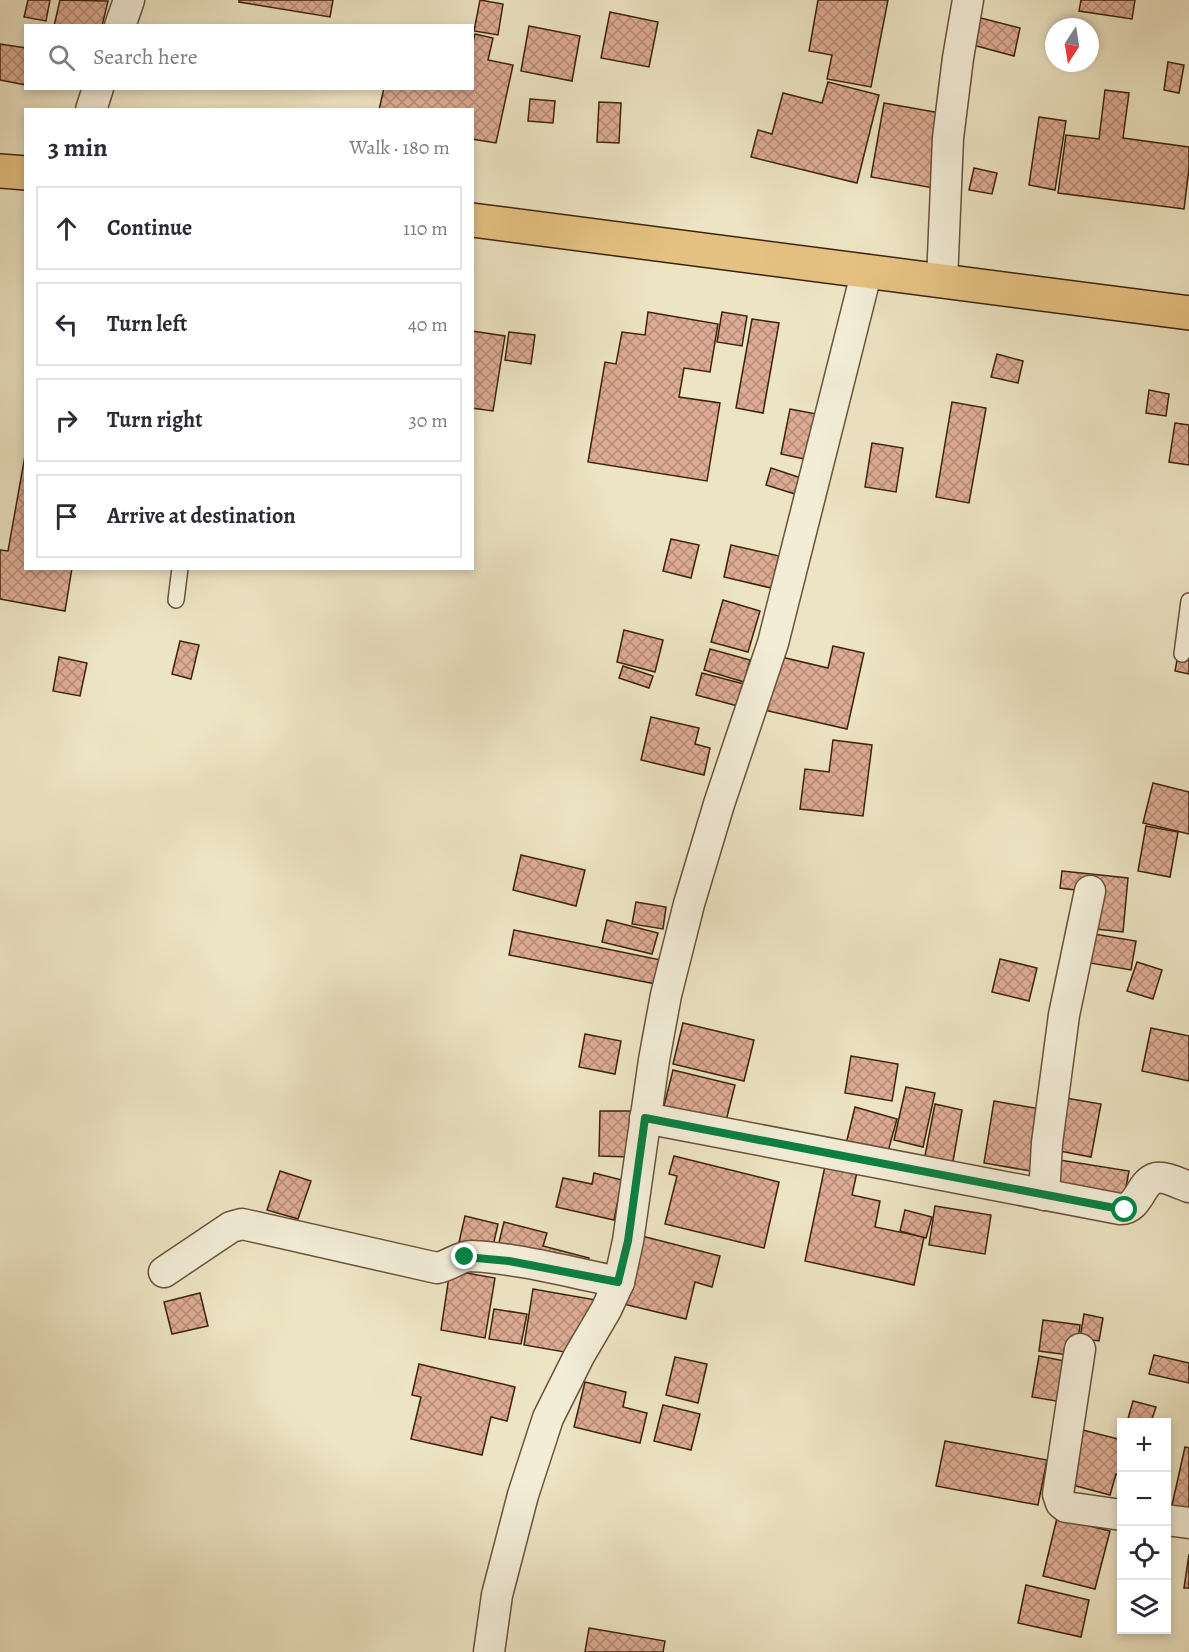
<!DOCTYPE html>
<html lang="en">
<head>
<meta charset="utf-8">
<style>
  :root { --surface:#fff; --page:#f7f7f7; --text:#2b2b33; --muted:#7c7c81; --line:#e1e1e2 }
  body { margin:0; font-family:Alegreya,serif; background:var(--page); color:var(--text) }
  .controls { position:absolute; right:18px; bottom:18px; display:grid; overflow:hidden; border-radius:0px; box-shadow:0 3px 9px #0003 }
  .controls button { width:54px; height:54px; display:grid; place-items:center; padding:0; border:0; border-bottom:2px solid var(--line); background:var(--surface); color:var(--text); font:30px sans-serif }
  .compass { position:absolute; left:1045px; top:18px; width:54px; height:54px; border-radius:50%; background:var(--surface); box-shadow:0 3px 9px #0003; rotate:192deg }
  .stop { position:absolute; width:18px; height:18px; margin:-14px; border:4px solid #0b8043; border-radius:50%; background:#fff }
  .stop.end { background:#0b8043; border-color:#fff; box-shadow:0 2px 6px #0008 }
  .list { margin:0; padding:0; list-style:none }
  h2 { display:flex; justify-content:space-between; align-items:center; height:78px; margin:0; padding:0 24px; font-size:26px }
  h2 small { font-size:20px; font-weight:400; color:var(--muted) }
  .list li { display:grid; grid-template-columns:39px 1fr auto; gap:18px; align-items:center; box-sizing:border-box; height:84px; margin:0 12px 12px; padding:0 12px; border:2px solid var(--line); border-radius:0px }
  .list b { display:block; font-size:22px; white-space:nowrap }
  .list em { font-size:20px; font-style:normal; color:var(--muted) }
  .icon { flex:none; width:33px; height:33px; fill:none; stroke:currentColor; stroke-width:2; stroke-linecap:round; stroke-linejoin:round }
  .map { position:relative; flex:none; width:1189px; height:1652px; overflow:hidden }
  .search { position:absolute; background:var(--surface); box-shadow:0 3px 9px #0003; left:24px; top:24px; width:450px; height:66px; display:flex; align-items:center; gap:15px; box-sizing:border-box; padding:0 21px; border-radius:0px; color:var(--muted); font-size:22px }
  .panel { position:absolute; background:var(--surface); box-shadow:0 3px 9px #0003; left:24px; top:108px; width:450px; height:462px; border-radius:0px }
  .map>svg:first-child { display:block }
</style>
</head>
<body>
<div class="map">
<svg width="1189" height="1652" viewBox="0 0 1189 1652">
  <defs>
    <pattern id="building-cross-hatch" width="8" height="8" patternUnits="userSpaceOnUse" patternTransform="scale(1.5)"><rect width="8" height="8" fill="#ddab93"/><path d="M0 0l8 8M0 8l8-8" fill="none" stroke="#b48b76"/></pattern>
  </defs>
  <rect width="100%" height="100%" fill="#ede4c3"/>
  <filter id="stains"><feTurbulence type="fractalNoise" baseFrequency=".00333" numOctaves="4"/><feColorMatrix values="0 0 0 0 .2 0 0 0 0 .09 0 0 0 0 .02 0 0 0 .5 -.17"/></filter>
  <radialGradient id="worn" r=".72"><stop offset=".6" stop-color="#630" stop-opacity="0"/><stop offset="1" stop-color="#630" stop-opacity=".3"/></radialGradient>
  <!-- building -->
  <g fill="url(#building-cross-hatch)" stroke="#3c220d" stroke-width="1.5">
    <polygon points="28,0 50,0 46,21 24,17"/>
    <polygon points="60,0 108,1 102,26 54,26"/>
    <polygon points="239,0 333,0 330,17 239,2"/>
    <polygon points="480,0 503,4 498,35 474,31"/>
    <polygon points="818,0 888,0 871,87 827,79 832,55 809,51"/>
    <polygon points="1081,0 1135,0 1132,19 1079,11"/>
    <polygon points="610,12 658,22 649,67 601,58"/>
    <polygon points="965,14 1020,28 1014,56 958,41"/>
    <polygon points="529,26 580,36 572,81 521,71"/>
    <polygon points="475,34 493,38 488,60 513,65 496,143 472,139 472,110 379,110 384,88 472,88 472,46"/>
    <polygon points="0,44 26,48 26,85 0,80"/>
    <polygon points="1168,62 1184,65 1179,93 1164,90"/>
    <polygon points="828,82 879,95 857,183 751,157 758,130 772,134 783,93 822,103"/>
    <polygon points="1105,90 1129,93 1123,138 1189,147 1189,168 1184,209 1058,193 1066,135 1099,139"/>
    <polygon points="530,99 555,101 553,123 528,121"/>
    <polygon points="599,102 621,103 619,143 597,142"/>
    <polygon points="884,103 952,115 939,189 871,177"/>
    <polygon points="1039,117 1066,121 1055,190 1029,185"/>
    <polygon points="974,168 997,173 992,194 969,190"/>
    <polygon points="648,312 718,324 710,372 684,368 679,397 720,403 707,481 588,462 605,362 616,364 622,332 645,335"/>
    <polygon points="722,312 747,316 742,346 717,342"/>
    <polygon points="752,319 779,323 763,413 736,408"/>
    <polygon points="472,331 505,336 493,411 472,408"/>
    <polygon points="509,332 535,335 531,364 505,360"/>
    <polygon points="997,354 1023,361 1018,383 991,377"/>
    <polygon points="1149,390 1169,394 1166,416 1146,413"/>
    <polygon points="952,402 986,408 969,503 936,497"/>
    <polygon points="790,409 827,416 818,462 781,454"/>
    <polygon points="1175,423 1189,425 1189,465 1169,462"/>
    <polygon points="872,443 903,448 896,492 865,487"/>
    <polygon points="26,450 26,568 72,568 65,611 0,599 0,550 8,551"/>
    <polygon points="771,468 801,478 795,494 766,485"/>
    <polygon points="671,539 699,545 691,578 663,571"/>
    <polygon points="731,545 779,556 771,588 724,577"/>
    <polygon points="1189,597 1189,674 1175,671"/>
    <polygon points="723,600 760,611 748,652 711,642"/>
    <polygon points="624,630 663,640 655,672 617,662"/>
    <polygon points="180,641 199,645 191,679 172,674"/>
    <polygon points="833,646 864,653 847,729 764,710 777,656 828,668"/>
    <polygon points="710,649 750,660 744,682 704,670"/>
    <polygon points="59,657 87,663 80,696 53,691"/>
    <polygon points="623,666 653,676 649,688 619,678"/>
    <polygon points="702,673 744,684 738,706 696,695"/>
    <polygon points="651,717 699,728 695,744 710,748 704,775 641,760"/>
    <polygon points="833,740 872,745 863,816 800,809 805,769 829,772"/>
    <polygon points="1153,783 1189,792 1189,834 1143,823"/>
    <polygon points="1146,826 1178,832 1170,877 1138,871"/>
    <polygon points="521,855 585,870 576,906 513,890"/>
    <polygon points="1062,871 1128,878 1123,932 1087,928 1091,892 1060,888"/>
    <polygon points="636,902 666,907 663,929 632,924"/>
    <polygon points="607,920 658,933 652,954 602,942"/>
    <polygon points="514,930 661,960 656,984 509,955"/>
    <polygon points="1082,932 1136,941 1131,970 1078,961"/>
    <polygon points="1000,959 1037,968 1029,1001 992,992"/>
    <polygon points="1137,962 1162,970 1153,999 1127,991"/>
    <polygon points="683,1023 754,1040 744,1081 673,1064"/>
    <polygon points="1151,1028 1189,1036 1189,1081 1142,1071"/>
    <polygon points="585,1034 621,1041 615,1074 579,1067"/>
    <polygon points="851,1056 898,1064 892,1101 845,1093"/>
    <polygon points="673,1070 735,1085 725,1125 663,1110"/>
    <polygon points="906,1087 935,1093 923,1147 894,1140"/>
    <polygon points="1054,1096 1101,1104 1091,1157 1044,1148"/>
    <polygon points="994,1101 1046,1110 1036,1172 984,1163"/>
    <polygon points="935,1104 962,1110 952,1167 924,1161"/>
    <polygon points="855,1107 897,1119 887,1155 846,1144"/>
    <polygon points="600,1111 631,1111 630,1157 599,1156"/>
    <polygon points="674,1156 779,1182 764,1248 665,1224 677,1176 669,1174"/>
    <polygon points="1047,1158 1129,1171 1122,1209 1057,1198 1060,1180 1044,1177"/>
    <polygon points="825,1166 857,1172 852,1195 880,1201 875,1227 924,1237 914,1285 805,1261"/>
    <polygon points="280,1171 311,1181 298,1219 267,1210"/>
    <polygon points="594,1173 622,1180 614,1220 556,1207 563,1178 592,1184"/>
    <polygon points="935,1206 991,1215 985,1254 929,1245"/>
    <polygon points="905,1210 932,1217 926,1238 900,1231"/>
    <polygon points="465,1216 498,1224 488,1268 455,1260"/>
    <polygon points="504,1222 547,1233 543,1246 589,1258 581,1286 494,1263"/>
    <polygon points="638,1235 720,1256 712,1287 695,1282 686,1319 619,1303"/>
    <polygon points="450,1270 495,1278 485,1338 441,1330"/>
    <polygon points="533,1289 596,1300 576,1354 524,1345"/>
    <polygon points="200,1293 208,1326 172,1334 164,1302"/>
    <polygon points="494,1309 527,1314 521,1344 489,1339"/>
    <polygon points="1084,1314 1103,1318 1099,1341 1080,1338"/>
    <polygon points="1043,1320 1080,1325 1076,1356 1039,1351"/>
    <polygon points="1154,1355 1189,1363 1189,1383 1149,1374"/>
    <polygon points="1039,1356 1070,1362 1062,1402 1032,1397"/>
    <polygon points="675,1357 707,1364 698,1403 666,1395"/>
    <polygon points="419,1364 515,1387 507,1421 491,1417 482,1455 411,1439 421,1397 412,1395"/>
    <polygon points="585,1382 626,1392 623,1407 647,1413 640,1443 574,1427"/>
    <polygon points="1133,1401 1156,1407 1151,1422 1127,1422"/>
    <polygon points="663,1405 700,1414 691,1450 654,1441"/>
    <polygon points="1075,1428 1122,1440 1122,1476 1116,1474 1110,1495 1061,1482"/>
    <polygon points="945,1441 1047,1460 1038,1505 936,1486"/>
    <polygon points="1185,1447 1189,1448 1189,1519 1170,1514"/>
    <polygon points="1057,1518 1110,1531 1095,1589 1043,1576"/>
    <polygon points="1189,1554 1189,1588 1184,1588"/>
    <polygon points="1026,1585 1089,1600 1081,1637 1018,1623"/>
    <polygon points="589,1628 665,1641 663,1652 585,1652"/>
  </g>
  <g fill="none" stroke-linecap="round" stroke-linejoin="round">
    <defs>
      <g id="service">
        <polyline points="176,600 180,568"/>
        <polyline points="1182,654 1189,601"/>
      </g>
      <g id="minor">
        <polyline points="120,26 129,0"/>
        <polyline points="91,110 98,88"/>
        <polyline points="942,281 948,138 958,58 968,0"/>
        <path d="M645,1118L1120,1209C1139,1210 1140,1182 1156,1178C1165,1176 1180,1184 1189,1187"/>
        <polyline points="1044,1195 1047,1143 1064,1015 1090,891"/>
        <path d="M164,1272L231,1227L242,1224L437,1268C449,1266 460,1256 471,1256C518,1258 572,1273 619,1282"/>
        <polyline points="1080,1349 1058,1494 1061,1503 1066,1507 1122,1515"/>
        <polyline points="1166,1520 1189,1523"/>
        <polyline points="489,1652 497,1595 523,1495 548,1418 579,1356 606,1310 619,1282 628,1241 654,1060 666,995 689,904 719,804 773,643 867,270"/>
      </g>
      <g id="primary">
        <polyline points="0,171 26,173"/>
        <polyline points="472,220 1189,313"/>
      </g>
    </defs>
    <!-- service casing -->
    <use href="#service" stroke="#68523a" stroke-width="18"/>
    <!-- minor casing -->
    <use href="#minor" stroke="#68523a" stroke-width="33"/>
    <!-- primary casing -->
    <use href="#primary" stroke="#3c220d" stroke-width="36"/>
    <!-- service -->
    <use href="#service" stroke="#f3edd8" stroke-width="15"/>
    <!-- minor -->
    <use href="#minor" stroke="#f3edd8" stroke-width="30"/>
    <!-- primary -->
    <use href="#primary" stroke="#e6c282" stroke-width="33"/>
  </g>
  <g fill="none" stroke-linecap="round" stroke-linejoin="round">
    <!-- route -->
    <polyline stroke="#0b8043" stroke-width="8" points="465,1257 509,1261 618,1282 628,1241 645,1118 1125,1210"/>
  </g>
  <rect width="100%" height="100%" filter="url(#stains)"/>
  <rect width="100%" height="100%" fill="url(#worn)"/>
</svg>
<div class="controls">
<button>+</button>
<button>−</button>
<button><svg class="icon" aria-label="locate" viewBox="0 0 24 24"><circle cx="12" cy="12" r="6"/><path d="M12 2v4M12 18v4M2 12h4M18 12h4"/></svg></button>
<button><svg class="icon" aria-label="layers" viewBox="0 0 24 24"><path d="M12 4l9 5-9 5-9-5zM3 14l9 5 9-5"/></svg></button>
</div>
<svg class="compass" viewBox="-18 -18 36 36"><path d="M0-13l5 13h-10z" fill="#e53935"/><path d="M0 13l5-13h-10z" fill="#7c7c81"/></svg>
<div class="stop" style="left:1125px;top:1210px"></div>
<div class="stop end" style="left:465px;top:1257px"></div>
<div class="search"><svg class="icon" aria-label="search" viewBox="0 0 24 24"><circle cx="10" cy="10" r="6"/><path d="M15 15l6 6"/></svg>Search here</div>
<section class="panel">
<h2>3 min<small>Walk · 180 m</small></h2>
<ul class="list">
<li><svg class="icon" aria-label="ahead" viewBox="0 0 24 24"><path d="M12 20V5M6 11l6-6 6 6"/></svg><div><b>Continue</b></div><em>110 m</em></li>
<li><svg class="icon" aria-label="left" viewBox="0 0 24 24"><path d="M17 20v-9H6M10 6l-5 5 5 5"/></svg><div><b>Turn left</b></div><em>40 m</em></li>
<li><svg class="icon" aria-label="right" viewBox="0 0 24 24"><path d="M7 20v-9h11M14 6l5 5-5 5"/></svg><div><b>Turn right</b></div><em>30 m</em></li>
<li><svg class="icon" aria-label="arrive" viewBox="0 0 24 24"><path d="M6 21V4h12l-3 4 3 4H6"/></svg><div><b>Arrive at destination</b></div></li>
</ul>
</section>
</div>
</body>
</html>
